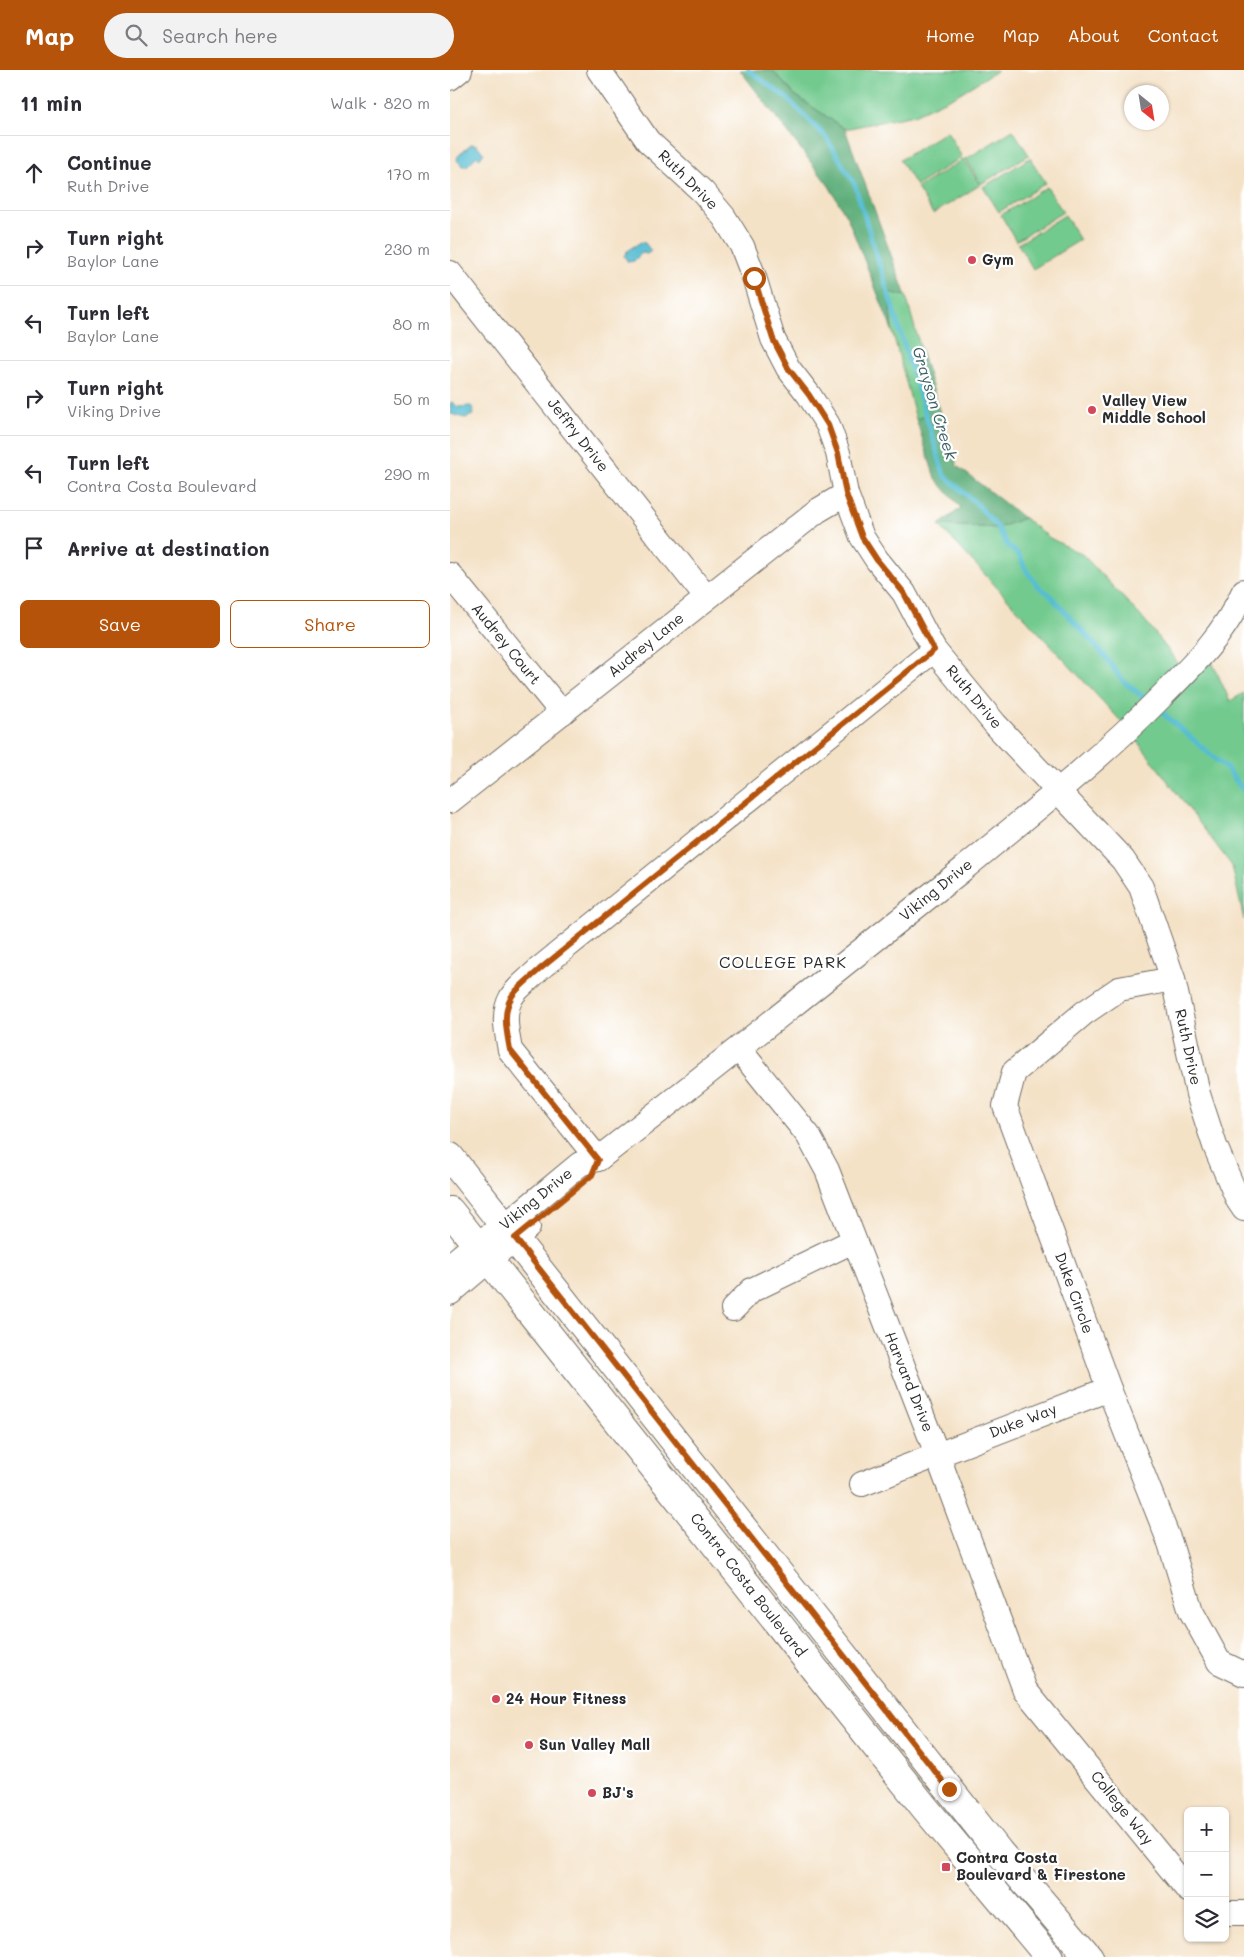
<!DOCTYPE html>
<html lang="en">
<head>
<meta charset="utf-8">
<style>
  :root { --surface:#fff; --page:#f2f2f3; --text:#2b2b33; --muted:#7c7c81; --line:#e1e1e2; --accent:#b45309 }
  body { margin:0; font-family:Mali,sans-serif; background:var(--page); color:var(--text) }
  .controls { position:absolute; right:15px; bottom:15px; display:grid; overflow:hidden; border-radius:8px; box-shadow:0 1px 4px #0004 }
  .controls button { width:45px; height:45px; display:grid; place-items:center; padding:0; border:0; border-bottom:1px solid var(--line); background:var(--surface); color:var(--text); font:25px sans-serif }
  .compass { position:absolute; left:674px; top:15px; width:45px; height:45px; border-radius:50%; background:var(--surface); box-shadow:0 1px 4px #0004; rotate:150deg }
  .stop { position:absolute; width:15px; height:15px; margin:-11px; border:4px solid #b45309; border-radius:50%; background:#fff }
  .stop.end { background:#b45309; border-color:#fff; box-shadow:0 1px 5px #0008 }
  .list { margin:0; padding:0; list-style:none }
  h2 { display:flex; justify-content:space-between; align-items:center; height:65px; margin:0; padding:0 20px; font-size:21px }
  h2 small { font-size:16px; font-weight:400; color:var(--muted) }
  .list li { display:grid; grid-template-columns:32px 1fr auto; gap:15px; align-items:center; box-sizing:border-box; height:75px; padding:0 20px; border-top:1px solid var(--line) }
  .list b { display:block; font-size:19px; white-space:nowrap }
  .list p { margin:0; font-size:16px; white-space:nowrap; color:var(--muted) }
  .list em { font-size:16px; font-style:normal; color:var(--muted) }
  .actions { display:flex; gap:10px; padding:15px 20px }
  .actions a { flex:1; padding:11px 0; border:1px solid var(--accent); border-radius:8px; text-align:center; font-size:18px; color:var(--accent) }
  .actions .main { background:var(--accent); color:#fff }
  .icon { flex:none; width:28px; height:28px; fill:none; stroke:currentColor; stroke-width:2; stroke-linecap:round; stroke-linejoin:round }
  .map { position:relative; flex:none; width:794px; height:1887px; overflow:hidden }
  header { display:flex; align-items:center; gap:30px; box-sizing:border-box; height:70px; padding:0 25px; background:var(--accent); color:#fff }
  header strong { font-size:24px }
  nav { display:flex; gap:28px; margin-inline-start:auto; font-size:18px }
  .search { width:350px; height:45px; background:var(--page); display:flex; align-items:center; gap:12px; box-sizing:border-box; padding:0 18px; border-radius:28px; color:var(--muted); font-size:19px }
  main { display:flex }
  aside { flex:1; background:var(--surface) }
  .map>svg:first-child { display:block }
</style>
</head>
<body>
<header>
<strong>Map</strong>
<div class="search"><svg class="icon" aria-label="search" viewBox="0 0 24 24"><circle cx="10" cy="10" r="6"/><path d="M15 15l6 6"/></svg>Search here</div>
<nav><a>Home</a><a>Map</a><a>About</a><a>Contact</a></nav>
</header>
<main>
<aside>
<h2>11 min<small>Walk · 820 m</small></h2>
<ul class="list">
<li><svg class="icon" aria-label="ahead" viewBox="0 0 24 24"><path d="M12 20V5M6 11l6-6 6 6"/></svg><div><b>Continue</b><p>Ruth Drive</p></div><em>170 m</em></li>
<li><svg class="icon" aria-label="right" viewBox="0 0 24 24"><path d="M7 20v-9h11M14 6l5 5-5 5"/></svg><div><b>Turn right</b><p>Baylor Lane</p></div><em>230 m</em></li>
<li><svg class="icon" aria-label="left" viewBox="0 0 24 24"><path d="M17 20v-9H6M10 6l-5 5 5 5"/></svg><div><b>Turn left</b><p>Baylor Lane</p></div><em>80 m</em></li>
<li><svg class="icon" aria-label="right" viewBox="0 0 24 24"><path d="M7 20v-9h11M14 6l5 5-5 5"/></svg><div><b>Turn right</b><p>Viking Drive</p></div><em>50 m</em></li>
<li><svg class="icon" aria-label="left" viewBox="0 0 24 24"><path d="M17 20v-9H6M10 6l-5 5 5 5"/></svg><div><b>Turn left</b><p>Contra Costa Boulevard</p></div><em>290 m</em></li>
<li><svg class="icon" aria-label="arrive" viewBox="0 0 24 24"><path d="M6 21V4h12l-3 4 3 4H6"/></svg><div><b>Arrive at destination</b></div></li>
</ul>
<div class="actions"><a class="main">Save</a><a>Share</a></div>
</aside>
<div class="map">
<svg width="794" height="1887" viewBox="0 0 794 1887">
  <rect width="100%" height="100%" fill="#fff"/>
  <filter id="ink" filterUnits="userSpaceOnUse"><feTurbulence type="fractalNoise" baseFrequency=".02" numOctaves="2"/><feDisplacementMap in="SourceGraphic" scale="10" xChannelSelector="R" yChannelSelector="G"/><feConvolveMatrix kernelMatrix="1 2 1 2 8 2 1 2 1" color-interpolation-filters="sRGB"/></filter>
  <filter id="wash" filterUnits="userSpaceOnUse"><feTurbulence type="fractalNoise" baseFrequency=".0096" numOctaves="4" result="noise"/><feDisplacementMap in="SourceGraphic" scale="20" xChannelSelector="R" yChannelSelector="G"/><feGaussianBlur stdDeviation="1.12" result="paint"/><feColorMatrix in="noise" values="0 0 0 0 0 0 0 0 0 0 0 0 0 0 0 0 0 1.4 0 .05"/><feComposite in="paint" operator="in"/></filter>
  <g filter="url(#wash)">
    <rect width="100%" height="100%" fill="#f4e2c7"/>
    <!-- green -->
    <g fill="#73ca8f" stroke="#4f7a5d">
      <polygon points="322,0 548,0 505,26 464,45 395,59 345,25"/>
      <polygon points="563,60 579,85 531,114 516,89"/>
      <polygon points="497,61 512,87 466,116 450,90"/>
      <polygon points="580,88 596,113 549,142 533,117"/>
      <polygon points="514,89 530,115 483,144 467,118"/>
      <polygon points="597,117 613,142 566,171 551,145"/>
      <polygon points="615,145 630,170 583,199 568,174"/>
      <polygon points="438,221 456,226 472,284 461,293 477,345 466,349 442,260"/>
      <polygon points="574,448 600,468 633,485 698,554 735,602 757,581 780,631 794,623 794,850 782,796 679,660 489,455 548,458"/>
    </g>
    <!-- forest -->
    <g fill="#5eae7a" stroke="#446c52">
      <polygon points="290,0 322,0 345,25 395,59 456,226 438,222 442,260 398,149 379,116"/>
      <polygon points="472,284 507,396 574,448 548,458 489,455 511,438 485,408 466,349 477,345 460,293"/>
    </g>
    <!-- water -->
    <g fill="#56bed2" stroke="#40747e">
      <polygon points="22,74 27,75 34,84 29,88 27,86 17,96 12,96 7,90 8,86"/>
      <polygon points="191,172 195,173 201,181 197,184 192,183 184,191 178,192 174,186 178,180"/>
      <polygon points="2,332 8,337 21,336 24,339 23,345 15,348 1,344 0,333"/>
    </g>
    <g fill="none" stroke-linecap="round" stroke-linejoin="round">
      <!-- stream -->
      <g stroke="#56bed2" stroke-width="5">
        <polyline points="298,0 337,28 376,67 405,115 494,405 527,434 548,458 558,476 569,485 576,500 589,517 598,523 654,585 672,610 698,631"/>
        <polyline points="708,639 777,699 794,721"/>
      </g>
    </g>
  </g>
  <g filter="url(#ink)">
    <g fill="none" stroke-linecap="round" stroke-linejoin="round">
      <defs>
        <g id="minor">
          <polyline points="149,0 198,71 253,122 274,147 292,176 304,207 323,269 338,298 359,325 378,355 388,383 396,424 412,467 427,490 454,523 484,580 545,654 673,790 691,817 723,909 748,1024 765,1076 788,1130 794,1139"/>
          <polyline points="0,8 10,0"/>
          <polyline points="0,203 256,527"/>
          <polyline points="0,505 112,643"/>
          <polyline points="0,731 367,441 396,424"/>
          <polyline points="723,909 669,919 634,943 564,1002 555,1036 659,1319 720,1473 741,1541 769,1592 794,1604"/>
          <polyline points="289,979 358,1065 377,1100 487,1384 575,1620 738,1820"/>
          <path d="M148,1089L60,980C57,963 52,944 61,928C65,919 82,907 89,899L484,580"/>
          <path d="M0,1195L26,1174L55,1156L130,1094L148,1089C270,994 391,897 512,800C580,744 650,689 712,626C746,592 773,566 794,521"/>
          <polyline points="0,1223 78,1157"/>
          <polyline points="283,1239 302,1220 403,1171"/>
          <polyline points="412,1414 659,1319"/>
          <polyline points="775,1843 794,1843"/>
        </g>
        <g id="major">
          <polyline points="0,1087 549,1782 639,1887"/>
          <polyline points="0,1141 475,1738 599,1887"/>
        </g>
      </defs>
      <!-- minor casing -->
      <use href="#minor" stroke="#716b62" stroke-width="26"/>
      <!-- major casing -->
      <use href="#major" stroke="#716b62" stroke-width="30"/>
      <!-- minor -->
      <use href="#minor" stroke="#fff" stroke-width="24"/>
      <!-- major -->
      <use href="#major" stroke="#fff" stroke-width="28"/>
    </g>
  </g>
  <g fill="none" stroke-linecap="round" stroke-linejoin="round" filter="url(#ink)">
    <!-- route -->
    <path stroke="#b45309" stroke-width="6" d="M304,208L323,269L338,298L359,325L378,355L388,383L396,424L412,467L427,490L454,523L484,580L90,899C82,907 65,919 61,928C52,944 57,963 60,980L148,1090L142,1105L65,1168L499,1719"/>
  </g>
  <!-- markers -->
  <g fill="#d1495b" stroke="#fff" stroke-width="2">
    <circle cx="522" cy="190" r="5"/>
    <circle cx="642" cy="340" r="5"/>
    <circle cx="46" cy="1629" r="5"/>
    <circle cx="79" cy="1675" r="5"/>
    <circle cx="142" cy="1723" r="5"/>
    <rect x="491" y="1792" width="10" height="10" rx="2.5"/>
  </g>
  <g text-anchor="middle" stroke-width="4.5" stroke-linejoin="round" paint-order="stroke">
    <!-- street labels -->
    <g font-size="15" fill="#2b2b2b" stroke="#fff">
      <text transform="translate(238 110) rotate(45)" y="5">Ruth Drive</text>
      <text transform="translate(128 365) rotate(52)" y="5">Jeffry Drive</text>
      <text transform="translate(56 574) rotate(51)" y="5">Audrey Court</text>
      <text transform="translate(196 575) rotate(-39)" y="5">Audrey Lane</text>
      <text transform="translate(524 627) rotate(50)" y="5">Ruth Drive</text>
      <text transform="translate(486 820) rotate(-39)" y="5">Viking Drive</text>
      <text transform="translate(738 977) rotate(78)" y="5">Ruth Drive</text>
      <text transform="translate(86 1129) rotate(-39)" y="5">Viking Drive</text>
      <text transform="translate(624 1223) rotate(70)" y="5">Duke Circle</text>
      <text transform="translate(459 1312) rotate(68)" y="5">Harvard Drive</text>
      <text transform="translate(573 1351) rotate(-21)" y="5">Duke Way</text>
      <text transform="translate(298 1515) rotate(52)" y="5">Contra Costa Boulevard</text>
      <text transform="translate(672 1738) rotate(51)" y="5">College Way</text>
    </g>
    <!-- poi labels -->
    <g font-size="15" font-weight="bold" fill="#2b2b2b" stroke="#fff" text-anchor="start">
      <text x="532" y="195">Gym</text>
      <text x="652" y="336">Valley View<tspan x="652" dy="17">Middle School</tspan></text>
      <text x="56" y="1634">24 Hour Fitness</text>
      <text x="89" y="1680">Sun Valley Mall</text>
      <text x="152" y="1728">BJ's</text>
      <text x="506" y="1793">Contra Costa<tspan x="506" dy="17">Boulevard &amp; Firestone</tspan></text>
    </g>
    <!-- water labels -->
    <g font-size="16" font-style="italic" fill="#3a5e65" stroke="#fff">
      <text transform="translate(485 333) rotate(73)" y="6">Grayson Creek</text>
    </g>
    <!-- neighbourhood labels -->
    <g font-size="16" letter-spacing="1" fill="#2b2b2b" stroke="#fff">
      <text x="333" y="898">COLLEGE PARK</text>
    </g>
  </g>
</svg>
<div class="controls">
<button>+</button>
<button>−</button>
<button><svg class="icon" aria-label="layers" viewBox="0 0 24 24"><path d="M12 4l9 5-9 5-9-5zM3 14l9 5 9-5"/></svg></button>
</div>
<svg class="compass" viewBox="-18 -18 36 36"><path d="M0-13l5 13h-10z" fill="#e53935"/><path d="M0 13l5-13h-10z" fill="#7c7c81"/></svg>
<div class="stop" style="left:304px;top:208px"></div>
<div class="stop end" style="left:499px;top:1719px"></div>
</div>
</main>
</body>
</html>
